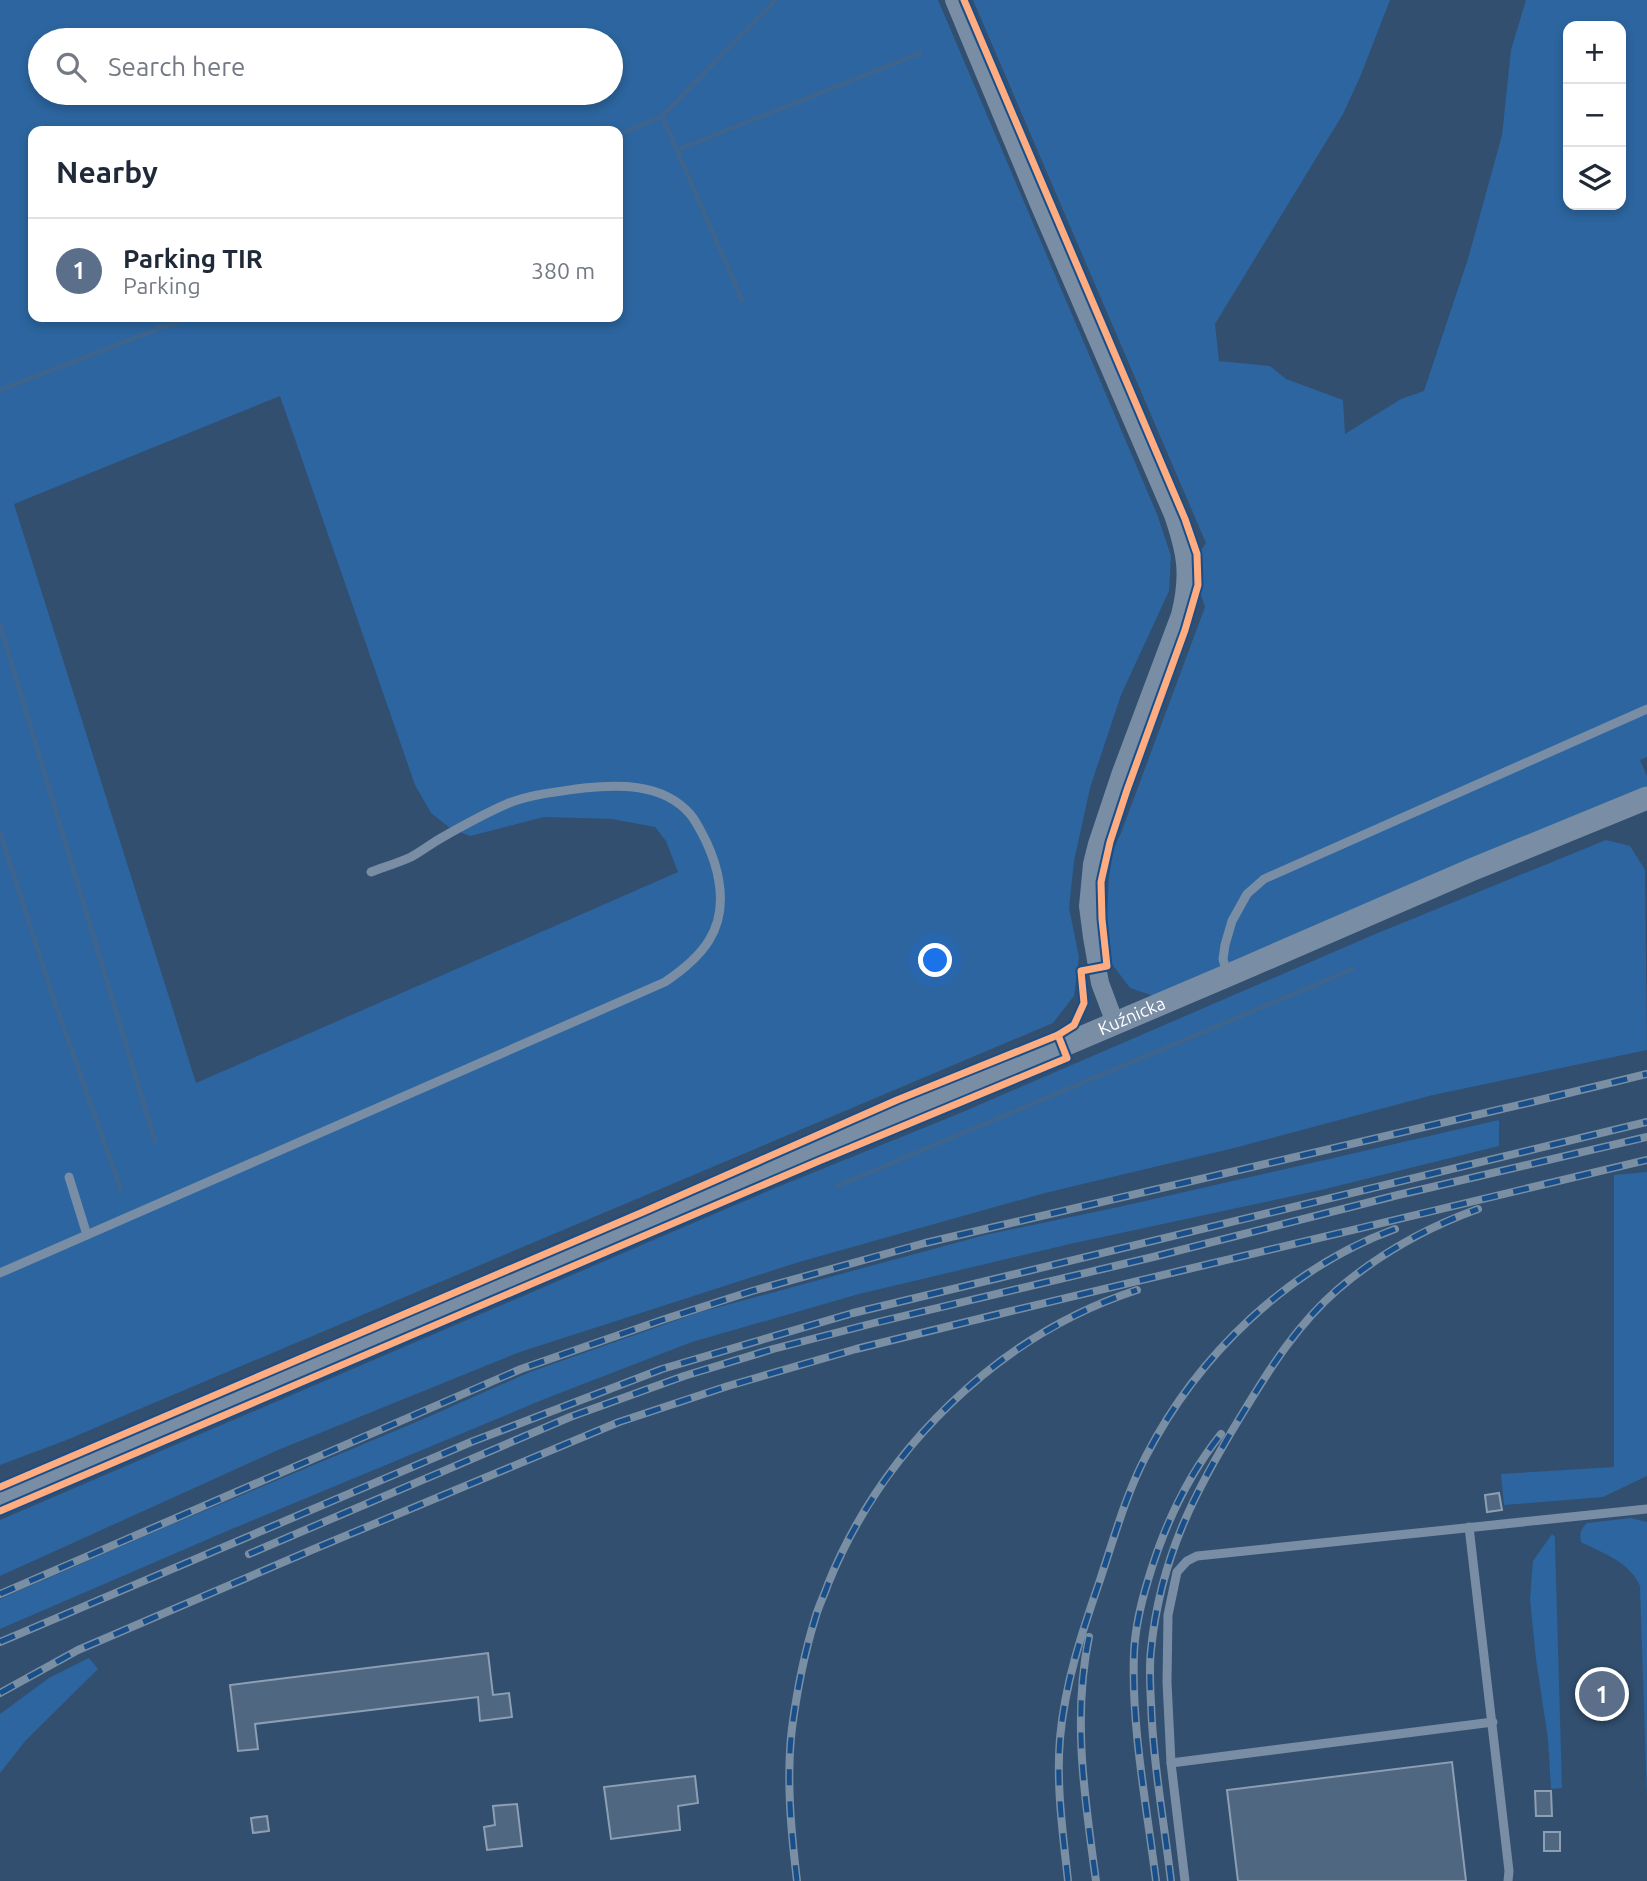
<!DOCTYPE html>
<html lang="en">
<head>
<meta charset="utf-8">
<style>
  :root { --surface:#fff; --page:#f2f2f3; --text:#1f2937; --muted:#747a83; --line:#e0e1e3; --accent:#7c3aed }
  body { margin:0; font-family:Ubuntu,sans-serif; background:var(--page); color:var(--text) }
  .controls { position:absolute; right:21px; top:21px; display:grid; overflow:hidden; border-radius:14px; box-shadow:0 4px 10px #0003 }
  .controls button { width:63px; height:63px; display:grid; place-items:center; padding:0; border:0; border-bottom:2px solid var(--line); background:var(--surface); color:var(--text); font:35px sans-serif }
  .you { position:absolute; left:936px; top:961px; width:24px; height:24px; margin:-18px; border:5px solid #fff; border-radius:50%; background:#1a73e8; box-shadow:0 0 0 10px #1a73e833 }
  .badge { display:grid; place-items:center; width:46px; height:46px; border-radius:50%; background:var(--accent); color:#fff; font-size:23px; font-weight:700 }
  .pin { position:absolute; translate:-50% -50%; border:4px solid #fff; box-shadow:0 2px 7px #0006 }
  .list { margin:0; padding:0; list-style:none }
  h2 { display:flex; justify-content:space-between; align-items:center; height:91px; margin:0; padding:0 28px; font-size:30px }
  h2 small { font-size:23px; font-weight:400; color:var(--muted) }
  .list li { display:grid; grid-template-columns:46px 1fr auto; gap:21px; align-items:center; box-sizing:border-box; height:105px; padding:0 28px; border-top:2px solid var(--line) }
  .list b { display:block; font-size:26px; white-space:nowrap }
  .list p { margin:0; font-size:23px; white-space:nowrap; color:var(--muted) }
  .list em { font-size:23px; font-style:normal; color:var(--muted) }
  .icon { flex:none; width:38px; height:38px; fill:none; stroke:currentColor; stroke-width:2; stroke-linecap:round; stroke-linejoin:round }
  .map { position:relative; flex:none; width:1647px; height:1881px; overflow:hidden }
  .search { position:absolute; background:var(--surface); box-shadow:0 4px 10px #0003; left:28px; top:28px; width:595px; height:77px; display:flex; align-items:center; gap:18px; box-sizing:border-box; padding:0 24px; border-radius:38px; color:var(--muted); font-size:26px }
  .panel { position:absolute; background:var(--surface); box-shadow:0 4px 10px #0003; left:28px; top:126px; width:595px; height:196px; border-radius:14px }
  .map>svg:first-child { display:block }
</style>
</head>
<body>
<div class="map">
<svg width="1647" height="1881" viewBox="0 0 1647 1881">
  <rect width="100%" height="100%" fill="#324f6f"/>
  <!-- green -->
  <g fill="#2c659f" fill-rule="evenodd">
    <path d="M0,0H938L1157,514L1171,556L1169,591L1121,695L1090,788L1074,861L1069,908L1079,957L1074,996L1053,1023L64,1441L0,1465ZM40,40H611V93H40ZM33,131H618V317H33ZM280,396L415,785L431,813L450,828L470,836L544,817L612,819L655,827L666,841L678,872L196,1083L14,504Z"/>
    <path d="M973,0H1390L1360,77L1343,114L1215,324L1219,361L1270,366L1286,379L1343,400L1345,434L1401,399L1424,391L1468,259L1502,135L1511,50L1526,0H1647V757L1640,760L1647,776V798L1168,1001L1130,988L1112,964L1107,915L1109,876L1114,848L1121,833L1205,607L1200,592V552L1206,543ZM1568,26H1621V205H1568Z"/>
    <polygon points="1606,840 1630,846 1645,870 1647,1050 1433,1095 1234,1148 1045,1193 799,1262 520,1352 278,1450 0,1576 0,1520 775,1188 958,1114 1373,935"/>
    <polygon points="1499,1120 1499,1146 1321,1190 1070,1244 859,1294 692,1342 547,1398 227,1531 0,1629 0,1599 166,1527 421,1420 530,1372 697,1313 985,1235 1123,1206"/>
    <polygon points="1647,1172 1647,1476 1603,1497 1504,1505 1501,1474 1614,1467 1614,1175"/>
    <path d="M1631,1518L1647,1522V1799L1640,1586C1630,1562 1604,1554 1581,1542C1579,1533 1581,1529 1587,1523Z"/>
    <polygon points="1552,1534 1555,1537 1555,1543 1562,1788 1551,1789 1548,1739 1536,1659 1530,1599 1533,1561"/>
    <polygon points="89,1658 98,1669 26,1740 0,1773 0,1714 49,1678"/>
  </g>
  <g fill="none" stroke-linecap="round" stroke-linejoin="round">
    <!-- stream -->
    <g stroke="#3d648e" stroke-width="5">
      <polyline points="662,116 742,300"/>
      <polyline points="618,135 662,116 776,0"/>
      <polyline points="677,150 921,53"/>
      <polyline points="0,390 189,317"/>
      <polyline points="0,625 155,1141"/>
      <polyline points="0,832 52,994 121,1190"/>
      <polyline points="837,1186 1353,969"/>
    </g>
  </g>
  <!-- building -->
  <g fill="#506781" stroke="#8d9fb2" stroke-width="2">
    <polygon points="1499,1493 1502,1510 1487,1512 1485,1495"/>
    <polygon points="488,1653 493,1695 509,1693 512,1717 480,1721 478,1697 255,1724 258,1749 238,1751 230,1685"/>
    <polygon points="1452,1762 1466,1881 1238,1881 1227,1790"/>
    <polygon points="695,1776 698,1803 678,1806 680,1830 611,1839 604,1787"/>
    <polygon points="1535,1791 1551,1791 1552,1816 1536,1816"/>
    <polygon points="517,1804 522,1846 487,1850 484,1827 495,1825 493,1806"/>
    <polygon points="267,1816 269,1831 253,1833 251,1818"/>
    <rect x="1544" y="1832" width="16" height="19"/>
  </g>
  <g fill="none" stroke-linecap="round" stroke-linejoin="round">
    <!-- service -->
    <g stroke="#798da4" stroke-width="9">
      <polyline points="1227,974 1223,959 1225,945 1232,921 1247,894 1264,879 1647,709"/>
      <polyline points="69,1177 87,1235"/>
      <path d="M0,1273L665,982C702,957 727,930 719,882C717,868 712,854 706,841C701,832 697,822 690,814C662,782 615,784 576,789C554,792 529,795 509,803C486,813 464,825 443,837C432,843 422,851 411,857C398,863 384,867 371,872"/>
      <polyline points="1469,1527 1509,1871 1508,1881"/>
      <polyline points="1171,1763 1493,1722"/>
      <polyline points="1185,1881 1171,1763 1167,1682 1168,1615 1177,1572 1187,1561 1197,1556 1647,1509"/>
    </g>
    <!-- minor -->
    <path stroke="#798da4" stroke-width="18" d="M954,0L1038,202L1173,515C1186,553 1190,575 1180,615L1120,775L1097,844L1092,864L1088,906L1092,937L1100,983L1115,1023"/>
    <!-- tertiary -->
    <path stroke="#798da4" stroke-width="23" id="s1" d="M0,1498L1238,971L1471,870L1647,798"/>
    <defs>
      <g id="rail">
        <polyline points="249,1554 570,1417 684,1376 773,1349 874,1323 1153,1257 1398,1195 1647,1137"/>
        <polyline points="0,1594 521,1369 665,1319 752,1291 925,1243 1532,1102 1647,1074"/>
        <path d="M1089,1637C1072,1718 1085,1800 1096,1881"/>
        <polyline points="0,1642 471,1442 662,1369 853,1313 1647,1122"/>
        <polyline points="0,1693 78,1650 314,1549 619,1422 728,1386 856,1349 1003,1313 1647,1160"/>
        <path d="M797,1881C791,1831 786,1778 792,1728C797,1691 804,1654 815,1619C818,1607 824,1596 828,1584C882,1450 998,1335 1137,1290"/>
        <path d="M1068,1881C1063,1834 1056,1786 1060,1738C1065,1683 1082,1632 1100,1580C1114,1538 1126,1494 1146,1456C1198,1355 1288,1268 1395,1229"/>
        <path d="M1156,1881C1147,1808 1131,1726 1134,1653C1135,1629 1141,1603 1148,1580C1164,1526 1186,1478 1221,1434"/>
        <path d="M1171,1881C1164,1822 1153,1762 1151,1703C1150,1685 1149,1667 1151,1650C1160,1557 1196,1489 1244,1411C1270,1368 1298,1324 1337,1290C1379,1254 1425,1228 1478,1209"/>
      </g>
    </defs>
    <!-- rail casing -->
    <use href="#rail" stroke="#7a8fa3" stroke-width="8"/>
    <!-- rail -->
    <use href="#rail" stroke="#184e89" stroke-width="5" stroke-dasharray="16" stroke-linecap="butt"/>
    <defs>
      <g id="cycleway">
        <polyline points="0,1487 643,1212 897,1100 1058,1035"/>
        <polyline points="0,1511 819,1161 1067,1058 1058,1035 1074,1025 1084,1003 1081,971 1107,966 1102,919 1101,882 1110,842 1127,790 1185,630 1198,585 1197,554 1185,519 964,0"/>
      </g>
    </defs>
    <!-- cycleway casing -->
    <use href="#cycleway" stroke="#184e89" stroke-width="11"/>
    <!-- cycleway -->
    <use href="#cycleway" stroke="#ffac80" stroke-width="7"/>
  </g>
  <g text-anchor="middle" stroke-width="6" stroke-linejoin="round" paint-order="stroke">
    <!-- street labels -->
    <g font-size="18" fill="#fff" stroke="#184e89">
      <text dy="6" stroke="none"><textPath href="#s1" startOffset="1230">Kuźnicka</textPath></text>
    </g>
  </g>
</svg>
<div class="controls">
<button>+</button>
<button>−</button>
<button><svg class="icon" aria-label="layers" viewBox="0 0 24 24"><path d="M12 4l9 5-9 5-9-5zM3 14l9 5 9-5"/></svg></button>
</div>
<div class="you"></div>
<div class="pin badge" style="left:1602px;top:1694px;background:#5c6f8a">1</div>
<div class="search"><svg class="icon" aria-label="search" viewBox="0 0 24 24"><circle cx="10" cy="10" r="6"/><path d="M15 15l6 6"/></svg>Search here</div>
<section class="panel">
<h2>Nearby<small></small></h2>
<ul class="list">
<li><span class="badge" style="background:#5c6f8a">1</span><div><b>Parking TIR</b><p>Parking</p></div><em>380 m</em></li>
</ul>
</section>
</div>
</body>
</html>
